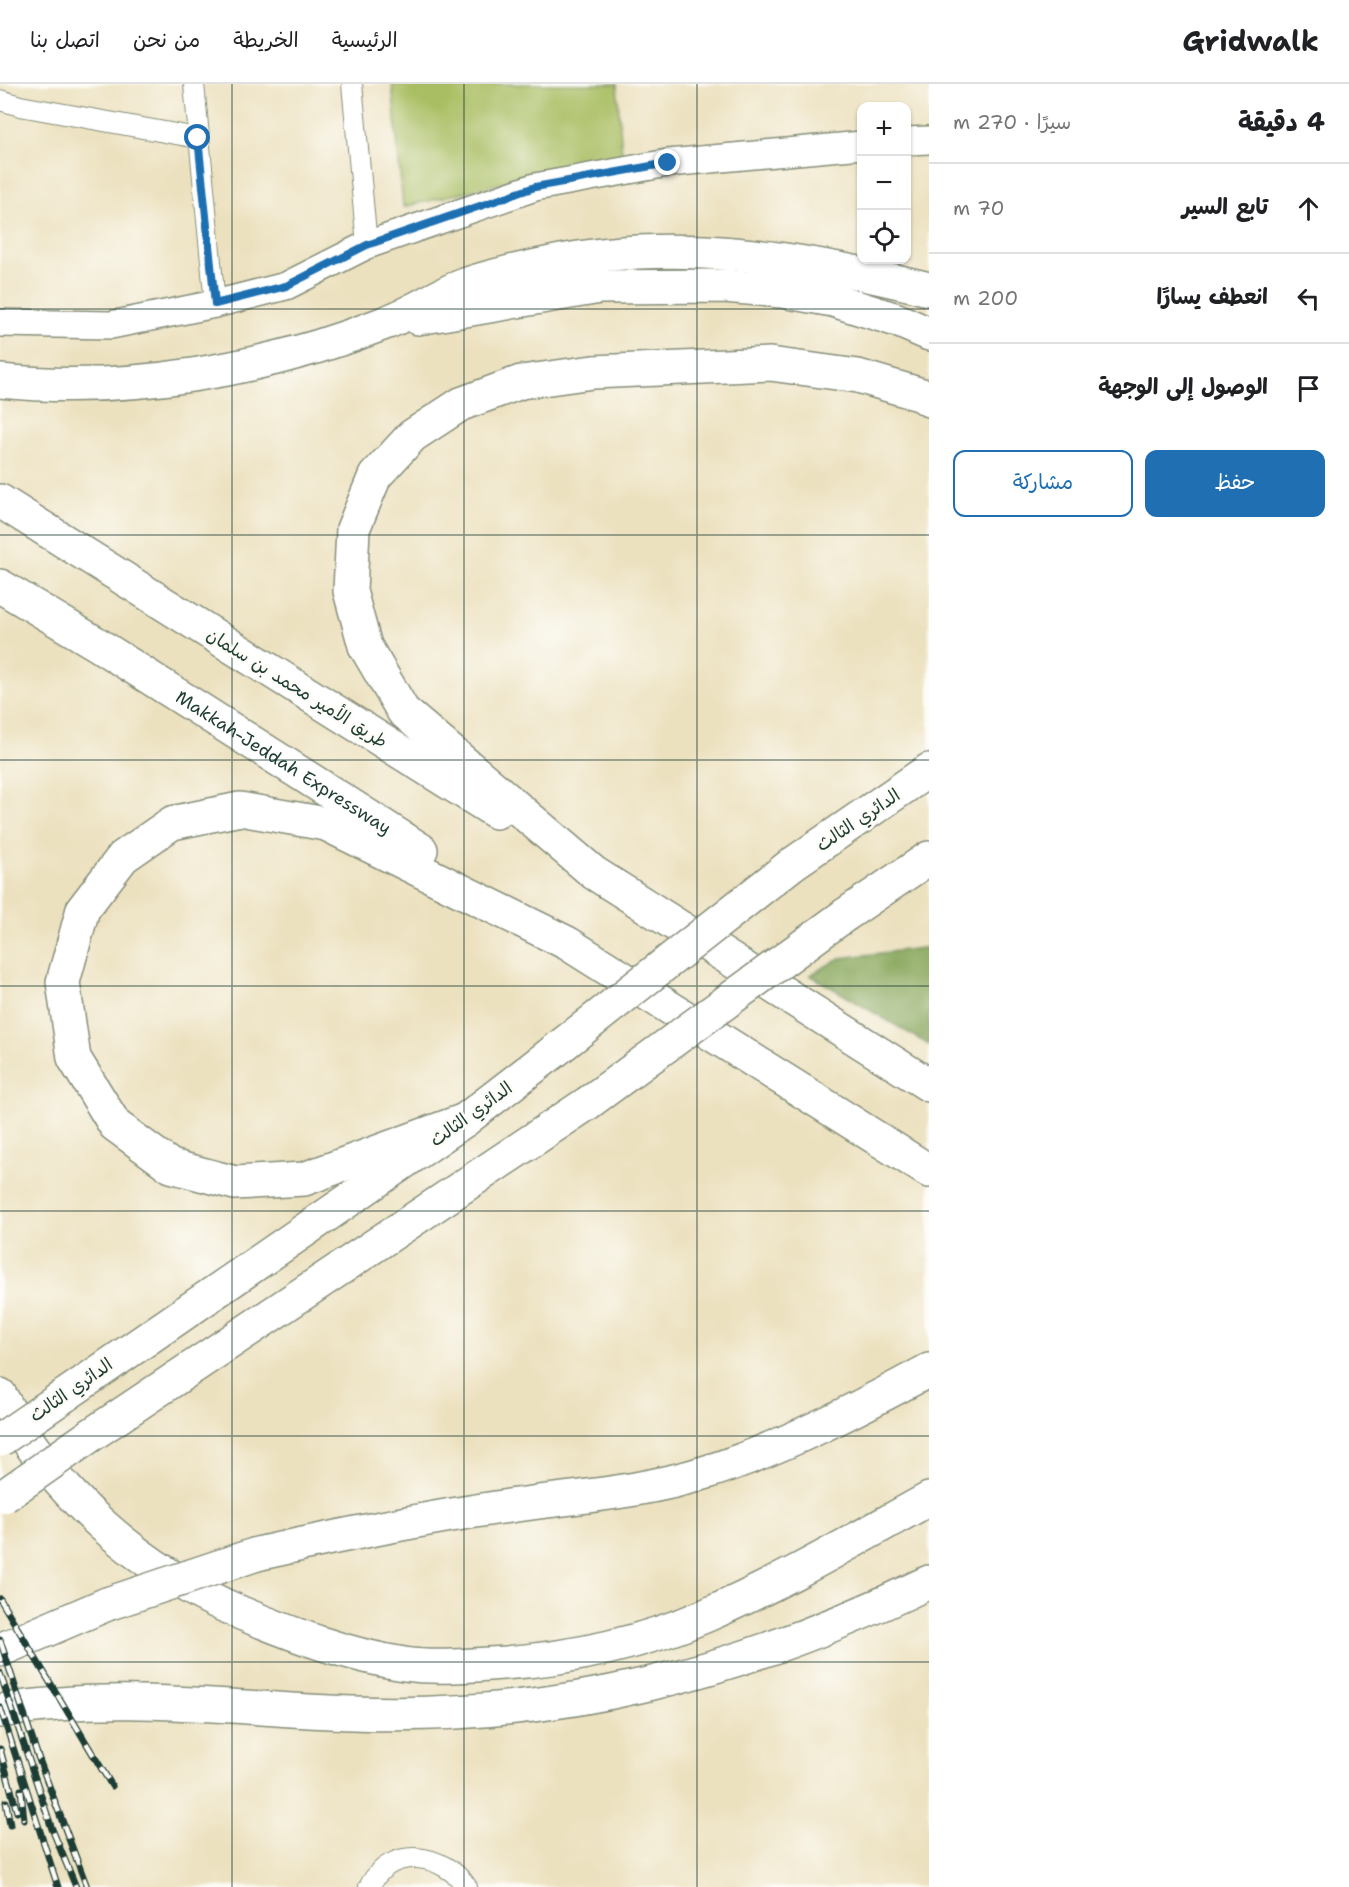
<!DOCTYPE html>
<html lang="ar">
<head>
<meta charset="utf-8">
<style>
  :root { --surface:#fff; --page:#f6f6f6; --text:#202124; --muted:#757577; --line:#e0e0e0; --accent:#1f6fb2 }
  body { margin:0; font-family:"Shantell Sans","Playpen Sans Arabic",sans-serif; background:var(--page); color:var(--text); direction:rtl }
  .controls { position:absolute; right:18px; top:18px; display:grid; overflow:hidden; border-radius:12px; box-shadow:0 2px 4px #0004 }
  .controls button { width:54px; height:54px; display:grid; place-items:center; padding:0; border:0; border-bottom:2px solid var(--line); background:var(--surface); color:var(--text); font:30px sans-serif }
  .stop { position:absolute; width:18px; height:18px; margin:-14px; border:4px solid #1f6fb2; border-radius:50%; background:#fff }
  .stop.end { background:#1f6fb2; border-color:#fff; box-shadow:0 2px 6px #0008 }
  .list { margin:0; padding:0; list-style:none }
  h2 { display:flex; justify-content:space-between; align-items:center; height:78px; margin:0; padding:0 24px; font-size:26px }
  h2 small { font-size:20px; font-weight:400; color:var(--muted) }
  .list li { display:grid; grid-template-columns:39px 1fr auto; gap:18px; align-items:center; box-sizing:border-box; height:90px; padding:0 24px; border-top:2px solid var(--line) }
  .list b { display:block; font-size:22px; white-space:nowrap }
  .list em { font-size:20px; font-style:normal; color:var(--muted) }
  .actions { display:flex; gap:12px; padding:18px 24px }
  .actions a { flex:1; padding:14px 0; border:2px solid var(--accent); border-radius:12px; text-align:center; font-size:21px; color:var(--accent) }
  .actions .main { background:var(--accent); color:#fff }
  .icon { flex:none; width:33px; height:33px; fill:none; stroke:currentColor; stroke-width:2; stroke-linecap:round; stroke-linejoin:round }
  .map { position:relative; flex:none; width:929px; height:1803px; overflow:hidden; direction:ltr }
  header { display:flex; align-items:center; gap:36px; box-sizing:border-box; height:84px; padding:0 30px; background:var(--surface); border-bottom:2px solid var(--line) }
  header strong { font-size:28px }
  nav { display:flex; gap:33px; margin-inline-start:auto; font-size:21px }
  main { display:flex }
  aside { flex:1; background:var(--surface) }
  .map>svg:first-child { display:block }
</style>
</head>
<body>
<header>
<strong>Gridwalk</strong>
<nav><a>الرئيسية</a><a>الخريطة</a><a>من نحن</a><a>اتصل بنا</a></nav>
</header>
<main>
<aside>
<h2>4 دقيقة<small>سيرًا · 270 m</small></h2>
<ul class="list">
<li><svg class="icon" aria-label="ahead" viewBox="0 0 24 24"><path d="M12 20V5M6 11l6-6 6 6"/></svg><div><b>تابع السير</b></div><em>70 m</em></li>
<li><svg class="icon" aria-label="left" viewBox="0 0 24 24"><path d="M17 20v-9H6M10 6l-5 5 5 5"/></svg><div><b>انعطف يسارًا</b></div><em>200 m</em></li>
<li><svg class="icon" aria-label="arrive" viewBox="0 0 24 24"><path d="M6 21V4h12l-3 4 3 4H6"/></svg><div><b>الوصول إلى الوجهة</b></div></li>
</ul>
<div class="actions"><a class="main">حفظ</a><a>مشاركة</a></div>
</aside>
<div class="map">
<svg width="929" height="1803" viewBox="0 0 929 1803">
  <rect width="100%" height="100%" fill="#fdfcf7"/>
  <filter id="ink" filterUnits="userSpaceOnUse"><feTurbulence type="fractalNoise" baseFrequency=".0167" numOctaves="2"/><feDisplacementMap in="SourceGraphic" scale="12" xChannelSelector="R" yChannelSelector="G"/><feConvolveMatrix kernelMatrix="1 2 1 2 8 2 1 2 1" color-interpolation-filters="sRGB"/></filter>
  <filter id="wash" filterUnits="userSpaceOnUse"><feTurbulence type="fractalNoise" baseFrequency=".008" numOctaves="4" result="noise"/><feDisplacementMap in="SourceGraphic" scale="24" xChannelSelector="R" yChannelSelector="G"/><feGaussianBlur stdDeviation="1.35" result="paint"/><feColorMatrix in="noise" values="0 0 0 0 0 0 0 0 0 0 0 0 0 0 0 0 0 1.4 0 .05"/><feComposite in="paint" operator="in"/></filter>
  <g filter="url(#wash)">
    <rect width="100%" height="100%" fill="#ece1bf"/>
    <!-- green -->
    <polygon fill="#a9be62" stroke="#647e4b" stroke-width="1.5" points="392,0 617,0 622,70 403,123"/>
    <!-- forest -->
    <polygon fill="#86a558" stroke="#527146" stroke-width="1.5" points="929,863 929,961 810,891 840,874"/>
  </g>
  <g filter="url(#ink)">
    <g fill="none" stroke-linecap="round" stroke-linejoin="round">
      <defs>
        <g id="street">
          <polyline points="194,0 215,220"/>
          <polyline points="352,0 367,161"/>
          <polyline points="0,16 20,22 198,54"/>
          <path d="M369,1803C391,1760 443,1769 467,1803"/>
        </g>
        <g id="secondary">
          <polyline points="906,57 929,56"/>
          <polyline points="0,239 111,241 215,220 286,202 367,161 535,103 668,79 862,61"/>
        </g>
        <g id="highway">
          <polyline points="418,234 600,203 724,202 782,207 833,216 897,236 929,250"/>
          <path d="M0,297C127,310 266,286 385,239C412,229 436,212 462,202C488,192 519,186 546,180C674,152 804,174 929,205"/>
          <polyline points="929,316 922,311 858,292 770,280 593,288 521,298 461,320 412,352 375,392 353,445 350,507 365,562 403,627 469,683 594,789 929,1001"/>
          <polyline points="0,417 496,728"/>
          <path id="s1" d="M0,502L97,560L421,766"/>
          <polyline points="791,781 929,686"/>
          <polyline points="845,831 929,774"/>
          <polyline points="465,1036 304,1095 235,1099 171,1082 115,1041 74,974 63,898 83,825 123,773 172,739 240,725 326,740 567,859 929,1087"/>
          <path d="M0,1311C53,1410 139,1485 241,1529C294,1551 347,1571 404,1580C431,1584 461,1582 489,1580C563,1576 638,1561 707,1531C783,1498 856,1455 929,1415"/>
          <polyline points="64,1312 465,1036 552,969"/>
          <polyline points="91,1351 588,1019"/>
          <path d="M257,1470C338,1452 419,1435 502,1423C570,1413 641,1409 707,1388C785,1363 857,1325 929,1286"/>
          <polyline points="0,1566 107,1520"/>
          <path d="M0,1627C117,1607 235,1625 353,1629C558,1637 745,1587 929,1498"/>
        </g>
      </defs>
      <!-- street casing -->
      <use href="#street" stroke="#868f7a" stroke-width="22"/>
      <!-- secondary casing -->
      <use href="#secondary" stroke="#868f7a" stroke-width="30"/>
      <!-- highway casing -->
      <use href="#highway" stroke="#868f7a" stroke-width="36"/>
      <!-- street -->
      <use href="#street" stroke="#fff" stroke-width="20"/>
      <!-- secondary -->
      <use href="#secondary" stroke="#fff" stroke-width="27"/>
      <!-- highway -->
      <use href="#highway" stroke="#fff" stroke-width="33"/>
      <defs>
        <g id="rail">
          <polyline points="0,1515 112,1702"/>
          <polyline points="0,1556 37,1670 87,1803"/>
          <polyline points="0,1589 52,1745 76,1803"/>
          <polyline points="0,1623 58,1803"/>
          <polyline points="0,1665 17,1728"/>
          <polyline points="21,1706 24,1736"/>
          <polyline points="6,1718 10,1741"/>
        </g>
      </defs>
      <!-- rail casing -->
      <use href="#rail" stroke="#1f3d34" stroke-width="7"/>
      <!-- rail -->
      <use href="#rail" stroke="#fdfcf7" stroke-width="4.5" stroke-dasharray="14" stroke-linecap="butt"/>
      <defs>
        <g id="highway-bridge">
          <polyline points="552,969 791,781"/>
          <polyline points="588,1019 845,831"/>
          <polyline points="0,1356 64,1312"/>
          <polyline points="4,1412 91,1351"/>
          <polyline points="107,1520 257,1470"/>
        </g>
      </defs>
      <!-- highway-bridge casing -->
      <use href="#highway-bridge" stroke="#868f7a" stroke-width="36" stroke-linecap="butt"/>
      <!-- highway-bridge -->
      <use href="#highway-bridge" stroke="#fff" stroke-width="33"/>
    </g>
  </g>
  <g fill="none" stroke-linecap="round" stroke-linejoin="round" filter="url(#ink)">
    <!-- route -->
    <polyline stroke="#1f6fb2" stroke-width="8" points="198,54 215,220 286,202 367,161 535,103 668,79"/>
  </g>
  <!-- grid -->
  <path fill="none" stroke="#1f3d34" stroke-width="1.5" stroke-opacity="0.55" d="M232,0V1803M464,0V1803M697,0V1803M0,225H929M0,451H929M0,676H929M0,902H929M0,1127H929M0,1352H929M0,1578H929"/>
  <g text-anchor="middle" stroke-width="5" stroke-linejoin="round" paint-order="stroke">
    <!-- street labels -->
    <g font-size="18" fill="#1f3d34" stroke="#fdfcf7">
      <text transform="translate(297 604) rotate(32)" y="6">طريق الأمير محمد بن سلمان</text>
      <text dy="6" stroke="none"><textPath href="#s1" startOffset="334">Makkah-Jeddah Expressway</textPath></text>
      <text transform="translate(858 736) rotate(-34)" y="6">الدائري الثالث</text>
      <text transform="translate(471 1030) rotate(-36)" y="6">الدائري الثالث</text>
      <text transform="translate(71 1306) rotate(-35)" y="6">الدائري الثالث</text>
    </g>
  </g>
</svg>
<div class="controls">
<button>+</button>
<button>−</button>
<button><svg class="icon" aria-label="locate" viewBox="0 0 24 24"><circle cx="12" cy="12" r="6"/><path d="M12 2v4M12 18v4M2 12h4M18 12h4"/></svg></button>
</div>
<div class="stop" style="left:198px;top:54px"></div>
<div class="stop end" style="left:668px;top:79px"></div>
</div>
</main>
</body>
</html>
